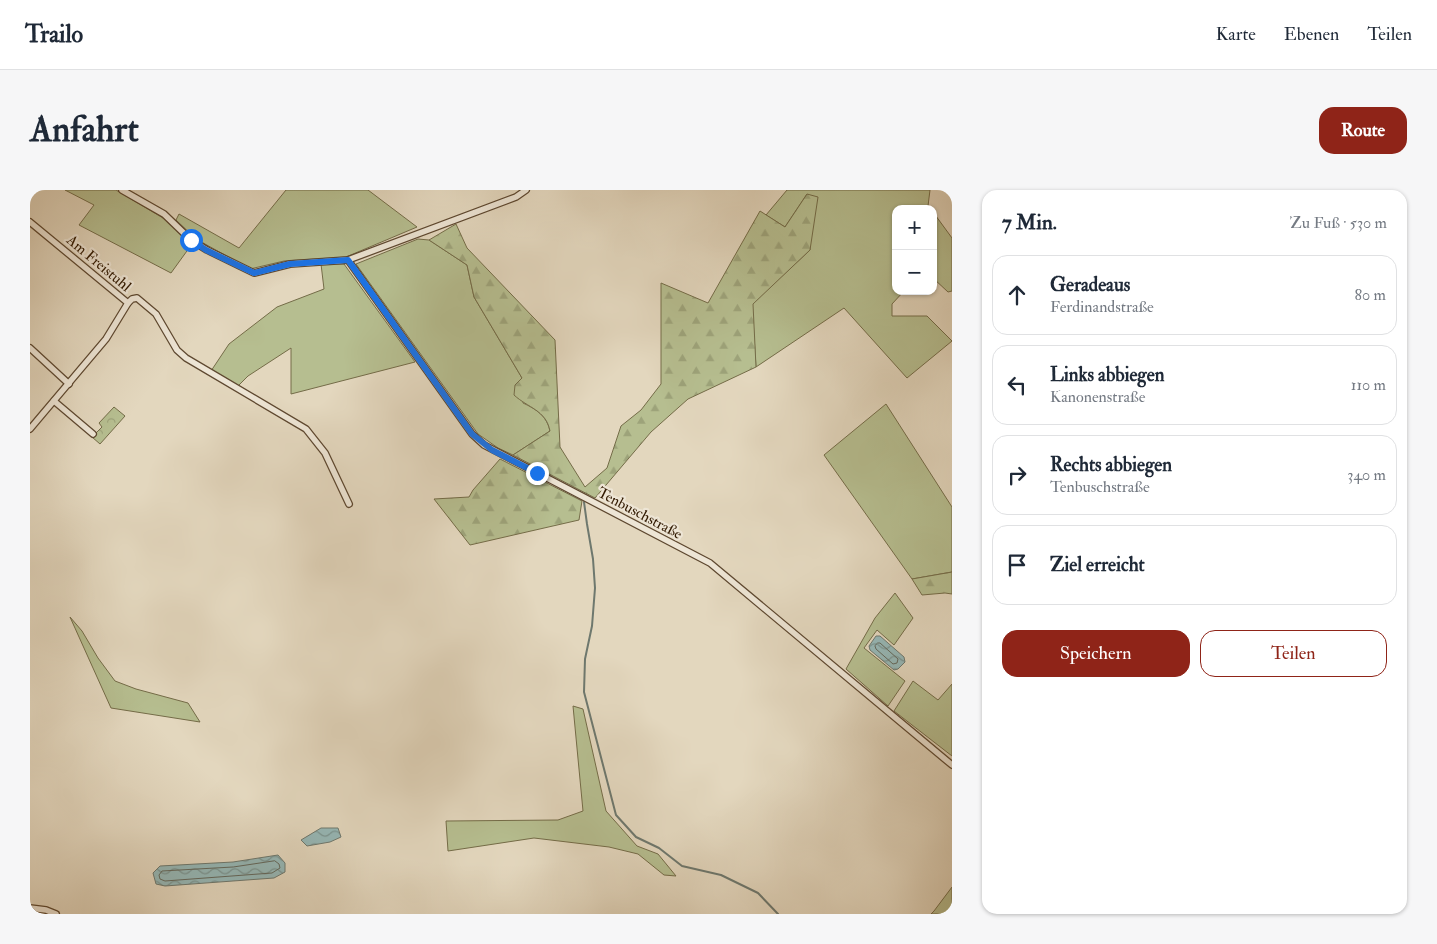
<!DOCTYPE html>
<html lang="de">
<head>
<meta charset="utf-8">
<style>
  :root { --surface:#fff; --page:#f6f6f7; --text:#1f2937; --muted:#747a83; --line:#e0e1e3; --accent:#8f2418 }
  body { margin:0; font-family:"IM FELL Double Pica",serif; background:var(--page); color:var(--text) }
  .controls { position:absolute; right:15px; top:15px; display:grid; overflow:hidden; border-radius:10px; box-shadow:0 1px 4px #0004 }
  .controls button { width:45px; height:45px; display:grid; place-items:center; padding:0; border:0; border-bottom:1px solid var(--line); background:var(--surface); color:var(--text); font:25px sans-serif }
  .stop { position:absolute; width:15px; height:15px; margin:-11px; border:4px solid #1a73e8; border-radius:50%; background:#fff }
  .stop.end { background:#1a73e8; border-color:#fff; box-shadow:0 1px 5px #0008 }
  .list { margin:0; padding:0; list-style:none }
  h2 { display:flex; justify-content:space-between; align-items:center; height:65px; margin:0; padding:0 20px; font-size:21px }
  h2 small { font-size:16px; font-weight:400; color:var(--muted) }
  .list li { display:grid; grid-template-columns:32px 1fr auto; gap:15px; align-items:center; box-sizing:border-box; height:80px; margin:0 10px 10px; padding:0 10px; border:1px solid var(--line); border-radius:15px }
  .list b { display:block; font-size:19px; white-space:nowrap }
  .list p { margin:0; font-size:16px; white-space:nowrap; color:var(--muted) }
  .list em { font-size:16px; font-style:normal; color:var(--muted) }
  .actions { display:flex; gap:10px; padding:15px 20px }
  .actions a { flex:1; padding:11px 0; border:1px solid var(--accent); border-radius:15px; text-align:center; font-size:18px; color:var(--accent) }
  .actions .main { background:var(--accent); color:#fff }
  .icon { flex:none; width:28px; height:28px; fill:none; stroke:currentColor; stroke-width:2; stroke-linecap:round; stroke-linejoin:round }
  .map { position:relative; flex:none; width:922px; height:724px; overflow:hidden; border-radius:15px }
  header { display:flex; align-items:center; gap:30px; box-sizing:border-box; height:70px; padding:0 25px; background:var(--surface); border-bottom:1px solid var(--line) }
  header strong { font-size:24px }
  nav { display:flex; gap:28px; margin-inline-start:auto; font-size:18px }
  .intro { display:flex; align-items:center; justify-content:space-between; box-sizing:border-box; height:120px; padding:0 30px }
  h1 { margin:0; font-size:35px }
  .button { padding:12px 22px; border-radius:15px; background:var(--accent); color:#fff; font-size:18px; font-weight:700 }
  main { display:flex; gap:30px; padding:0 30px }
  aside { flex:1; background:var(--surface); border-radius:15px; box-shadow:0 1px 4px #0004 }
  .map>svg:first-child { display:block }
</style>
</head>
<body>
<header>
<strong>Trailo</strong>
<nav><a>Karte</a><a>Ebenen</a><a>Teilen</a></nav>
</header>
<div class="intro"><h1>Anfahrt</h1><a class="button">Route</a></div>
<main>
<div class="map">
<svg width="922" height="724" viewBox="0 0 922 724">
  <defs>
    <pattern id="forest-firs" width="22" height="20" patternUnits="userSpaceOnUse" patternTransform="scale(1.25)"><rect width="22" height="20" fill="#b6be90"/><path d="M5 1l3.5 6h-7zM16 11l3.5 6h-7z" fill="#9da37a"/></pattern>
    <pattern id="park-crowns" width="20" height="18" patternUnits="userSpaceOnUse" patternTransform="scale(1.25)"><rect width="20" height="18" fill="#b6be90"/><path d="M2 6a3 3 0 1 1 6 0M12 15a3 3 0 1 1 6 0" fill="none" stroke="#9da37a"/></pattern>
    <pattern id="water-waves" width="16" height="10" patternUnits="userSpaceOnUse" patternTransform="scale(1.25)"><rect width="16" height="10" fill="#96b8b7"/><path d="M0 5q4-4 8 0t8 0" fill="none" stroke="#7b9592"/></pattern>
  </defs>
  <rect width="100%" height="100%" fill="#e3d7be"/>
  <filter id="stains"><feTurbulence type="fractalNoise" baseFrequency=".004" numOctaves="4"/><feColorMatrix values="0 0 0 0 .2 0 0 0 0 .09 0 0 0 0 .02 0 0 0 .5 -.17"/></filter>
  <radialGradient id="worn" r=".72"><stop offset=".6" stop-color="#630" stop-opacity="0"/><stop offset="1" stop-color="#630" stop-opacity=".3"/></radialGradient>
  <!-- grass -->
  <g fill="#b6be90" stroke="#746c48">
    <polygon points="35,0 86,0 133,28 162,54 141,83 49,35 64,15"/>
    <polygon points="256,0 338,0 387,37 316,67 254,71 220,79 166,49 146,30 149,24 209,58"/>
    <polygon points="757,0 900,0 898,16 900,19 866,19 866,101 874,101 862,114 862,126 897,126 922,151 877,188 814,118 726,177 722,114 780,60 777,4 755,37 736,25"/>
    <polygon points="903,22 922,48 922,101 918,102 903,88"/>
    <path d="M388,49L399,50L437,75L444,107L492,188L493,213C506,219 517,226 520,241L483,265L468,258L448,244L326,74Z"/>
    <polygon points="291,74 314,74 385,172 261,204 261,158 218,186 208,196 181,181 199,154 247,117 294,99"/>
    <polygon points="856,214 922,317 922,382 882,389 794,265"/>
    <polygon points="865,403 883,428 864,455 847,440 834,458 875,491 858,516 816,479 845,428"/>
    <polygon points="40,427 52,441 68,468 85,491 106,499 158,513 170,532 81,518"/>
    <polygon points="883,491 908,510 922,494 922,566 864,521"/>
    <polygon points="543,516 553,519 576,621 607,656 628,664 646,686 634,685 608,664 579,657 504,648 418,661 416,631 528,630 553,621"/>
    <polygon points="922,697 922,724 901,724 904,721"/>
  </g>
  <!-- forest -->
  <g fill="url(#forest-firs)" stroke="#746c48">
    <path d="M777,4L788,7L780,60L723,114L726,177L658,209L621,242L565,308L483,265L520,241C516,220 498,218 484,205L485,195L492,188L444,107L437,75L399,50L426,34L437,58L525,150L530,257L555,297L577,278L591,236L611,220L631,194V93L678,113L730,21L755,37Z"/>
    <polygon points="470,269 552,311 549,330 440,355 404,309 439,307 443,300"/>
    <polygon points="922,382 922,404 915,403 892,405 882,389"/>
  </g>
  <!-- park -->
  <polygon fill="url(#park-crowns)" stroke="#746c48" points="84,217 95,226 70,254 62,247 72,237 69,233"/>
  <!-- water -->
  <g fill="url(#water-waves)" stroke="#6e786e">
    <polygon points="846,446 850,446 874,467 875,472 868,479 864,480 840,460 839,456"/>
    <polygon points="291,638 308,638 311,647 300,652 277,656 271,650"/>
    <polygon points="248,665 255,673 255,682 244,688 135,696 126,694 123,683 130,676 203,672"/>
  </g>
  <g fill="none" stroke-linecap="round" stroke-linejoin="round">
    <!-- shore -->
    <g stroke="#64685c" stroke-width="1">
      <polygon points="848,453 850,453 868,469 867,473 863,474 846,459 845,456"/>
      <polygon points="245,671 249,674 250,678 242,683 135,691 130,689 129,685 132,681 203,677"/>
    </g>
    <!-- stream -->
    <polyline stroke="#6e786e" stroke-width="2" points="554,312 557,334 563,369 565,398 562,436 555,469 554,502 586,625 606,647 629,658 652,676 691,685 728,703 748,724"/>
    <defs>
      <g id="minor">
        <polyline points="92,0 134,24 161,50 177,60 224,83 260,74 318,70 486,7 496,0"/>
        <polyline points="0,32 98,113"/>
        <polyline points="318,70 442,244 454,255 680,373 922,575"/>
        <polyline points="0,158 39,194"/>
        <polyline points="24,211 63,244"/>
        <polyline points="0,239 76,149 98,113 102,109 107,108 126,124 147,160 156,168 276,239 295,263 319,314"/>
        <polyline points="0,718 16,720 26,724"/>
      </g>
    </defs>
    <!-- minor casing -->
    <use href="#minor" stroke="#5e4830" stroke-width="8"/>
    <!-- minor -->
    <use href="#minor" stroke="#ede5d5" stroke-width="5.5"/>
  </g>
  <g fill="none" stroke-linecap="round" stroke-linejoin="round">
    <!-- route -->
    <polyline stroke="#1a73e8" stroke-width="6" points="161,50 176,60 224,83 260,74 318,70 442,244 462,260 507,283"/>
  </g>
  <g text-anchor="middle" stroke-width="4.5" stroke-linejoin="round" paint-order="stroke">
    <!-- street labels -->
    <g font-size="15" fill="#311900" stroke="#ede5d5">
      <text transform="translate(69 73) rotate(40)" y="5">Am Freistuhl</text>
      <text transform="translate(610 323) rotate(28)" y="5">Tenbuschstraße</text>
    </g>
  </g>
  <rect width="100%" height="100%" filter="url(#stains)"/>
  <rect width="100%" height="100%" fill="url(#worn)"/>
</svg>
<div class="controls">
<button>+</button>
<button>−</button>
</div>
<div class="stop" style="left:161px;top:50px"></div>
<div class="stop end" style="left:507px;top:283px"></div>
</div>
<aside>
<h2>7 Min.<small>Zu Fuß · 530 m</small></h2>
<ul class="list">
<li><svg class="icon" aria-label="ahead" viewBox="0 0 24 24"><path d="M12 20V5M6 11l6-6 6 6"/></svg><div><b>Geradeaus</b><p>Ferdinandstraße</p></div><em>80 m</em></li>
<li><svg class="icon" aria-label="left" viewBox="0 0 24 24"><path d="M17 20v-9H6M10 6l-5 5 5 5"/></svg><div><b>Links abbiegen</b><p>Kanonenstraße</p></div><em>110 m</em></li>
<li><svg class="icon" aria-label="right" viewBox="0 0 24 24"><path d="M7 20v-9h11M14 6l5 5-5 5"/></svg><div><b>Rechts abbiegen</b><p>Tenbuschstraße</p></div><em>340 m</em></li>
<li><svg class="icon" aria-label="arrive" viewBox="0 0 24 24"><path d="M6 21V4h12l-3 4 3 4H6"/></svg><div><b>Ziel erreicht</b></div></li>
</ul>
<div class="actions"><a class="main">Speichern</a><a>Teilen</a></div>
</aside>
</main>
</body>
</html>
